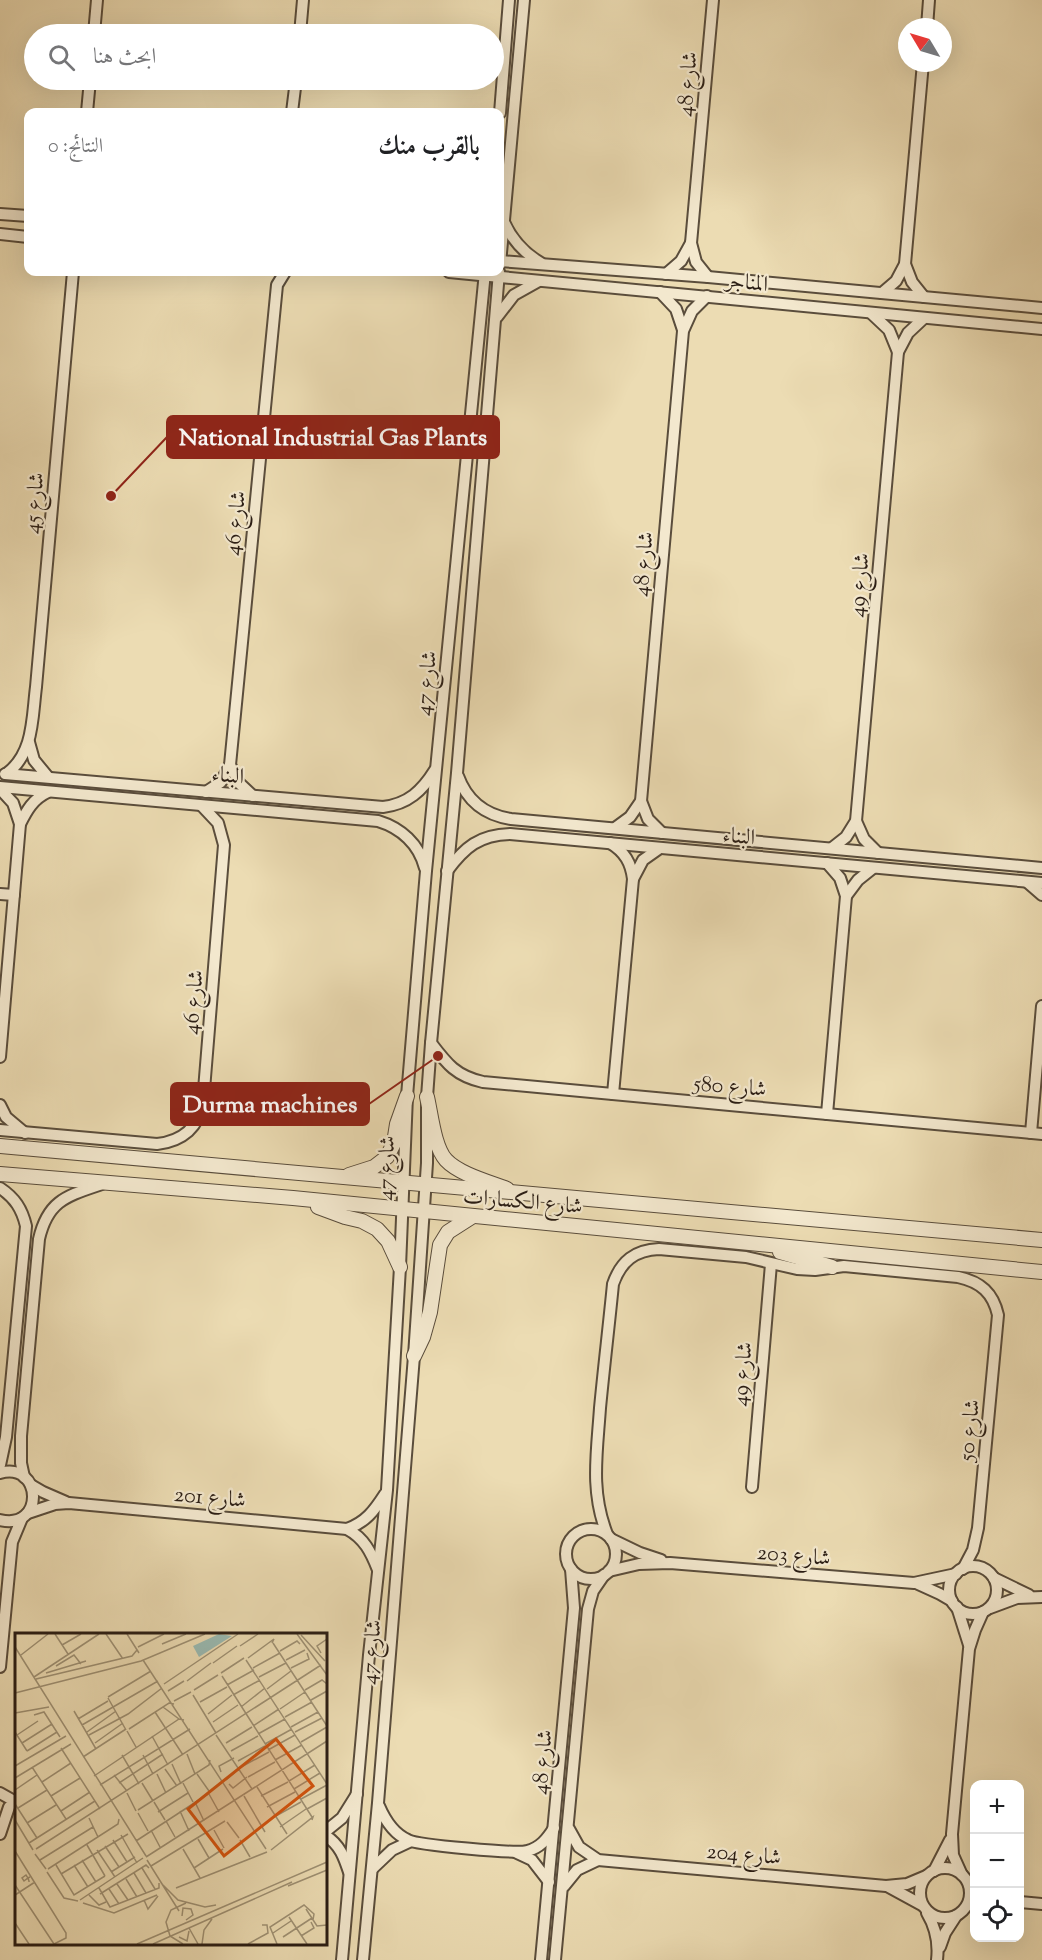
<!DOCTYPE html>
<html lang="ar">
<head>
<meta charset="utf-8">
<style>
  :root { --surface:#fff; --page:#f2f2f2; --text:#202124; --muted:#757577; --line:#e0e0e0 }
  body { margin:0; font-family:"Sorts Mill Goudy",Amiri,serif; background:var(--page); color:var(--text); direction:rtl }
  .controls { position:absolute; right:18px; bottom:18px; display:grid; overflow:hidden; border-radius:12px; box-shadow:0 6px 24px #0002 }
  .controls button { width:54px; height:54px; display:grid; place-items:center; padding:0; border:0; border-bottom:2px solid var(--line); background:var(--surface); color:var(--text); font:30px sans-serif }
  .compass { position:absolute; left:898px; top:18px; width:54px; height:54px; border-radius:50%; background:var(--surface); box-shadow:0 6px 24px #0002; rotate:308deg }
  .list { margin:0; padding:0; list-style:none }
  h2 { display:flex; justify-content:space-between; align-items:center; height:78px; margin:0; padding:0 24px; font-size:26px }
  h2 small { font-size:20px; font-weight:400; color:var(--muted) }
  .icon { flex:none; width:33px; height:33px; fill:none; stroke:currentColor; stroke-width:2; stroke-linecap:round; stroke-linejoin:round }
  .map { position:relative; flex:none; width:1042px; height:1960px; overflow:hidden; direction:ltr }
  .search { position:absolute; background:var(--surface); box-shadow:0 6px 24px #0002; left:24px; top:24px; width:480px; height:66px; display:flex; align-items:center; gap:15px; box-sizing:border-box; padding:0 21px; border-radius:33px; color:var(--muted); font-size:22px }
  .panel { position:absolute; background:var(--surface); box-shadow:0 6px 24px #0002; left:24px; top:108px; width:480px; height:168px; border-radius:12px; direction:rtl }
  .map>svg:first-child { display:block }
</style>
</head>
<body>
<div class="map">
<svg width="1042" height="1960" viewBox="0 0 1042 1960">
  <rect width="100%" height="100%" fill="#ecdcb3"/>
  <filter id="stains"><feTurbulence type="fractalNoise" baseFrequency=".00333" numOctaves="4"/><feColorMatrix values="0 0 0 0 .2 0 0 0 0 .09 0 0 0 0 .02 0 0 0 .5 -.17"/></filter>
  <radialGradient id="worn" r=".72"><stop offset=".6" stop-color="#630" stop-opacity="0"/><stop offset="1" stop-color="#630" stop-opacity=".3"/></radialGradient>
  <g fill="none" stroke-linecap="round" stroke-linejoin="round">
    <defs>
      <g id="minor">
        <polyline points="927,27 929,0"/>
        <polyline points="94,34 97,0"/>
        <polyline points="300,34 303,0"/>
        <polyline points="87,112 90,80"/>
        <polyline points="292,112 296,80"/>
        <polyline points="500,113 509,0"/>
        <polyline points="0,214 28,216"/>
        <path d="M504,222C512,240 524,253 541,263"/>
        <polyline points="0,234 28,237"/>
        <polyline points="500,261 708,277 1042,308"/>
        <polyline points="500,264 524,0"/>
        <polyline points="905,264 912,282 924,297"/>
        <polyline points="449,272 1042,329"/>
        <polyline points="666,274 681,261 691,243"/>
        <polyline points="708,277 696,262 691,243 713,0"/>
        <polyline points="660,292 676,309 683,330"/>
        <polyline points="882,293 896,281 905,264 923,63"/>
        <polyline points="872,314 889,330 898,352"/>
        <polyline points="497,317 514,295 539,281"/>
        <polyline points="29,742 34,760 48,777"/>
        <polyline points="230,765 239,783 253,796"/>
        <path d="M5,774L383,807C408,804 422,791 435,770"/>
        <path d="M6,774C34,754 32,718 36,687L73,272"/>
        <path d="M458,776C467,801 485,815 511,819L1042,868"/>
        <path d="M0,787L378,821C401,828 419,844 425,868"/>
        <polyline points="0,789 13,803 20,824"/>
        <polyline points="206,792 221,782 230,765 277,285 285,272"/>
        <polyline points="641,801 648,819 662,833"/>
        <polyline points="856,821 864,839 878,853"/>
        <polyline points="615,828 630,817 641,801 683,331 692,311 707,296"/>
        <path d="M610,843C625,852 631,863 633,879L613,1094"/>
        <polyline points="832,848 846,837 856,821 898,352 908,333 924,318"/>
        <polyline points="827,863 840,878 846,896 827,1114"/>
        <path d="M447,871C465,847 479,835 510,834L1042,883"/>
        <polyline points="633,879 643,860 660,848"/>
        <polyline points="1027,882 1042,895"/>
        <polyline points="0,894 14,895"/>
        <polyline points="846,896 858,880 873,868"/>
        <path d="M431,1043C447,1064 456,1076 483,1082L1042,1134"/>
        <path d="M0,1057L20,824C27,810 33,799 48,792"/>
        <polyline points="0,1105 6,1117 25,1133"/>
        <path d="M0,1130L157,1144C183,1141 199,1127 203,1102L224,845L218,823L202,806"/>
        <polyline points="1031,1133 1042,1006"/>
        <path d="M0,1188C15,1198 22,1209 26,1226L6,1437L0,1465"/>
        <path d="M0,1473C43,1461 45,1531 0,1520"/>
        <path d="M24,1477L21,1463V1436L39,1239C48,1200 67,1196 102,1184"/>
        <polyline points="31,1485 43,1492 66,1502"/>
        <polyline points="752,1487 771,1264"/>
        <path d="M28,1513L55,1504L69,1503L347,1529C364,1538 371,1552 378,1570"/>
        <path d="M347,1529C366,1522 374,1511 385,1494"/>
        <circle cx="591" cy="1554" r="25"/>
        <path d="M607,1534C590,1491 597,1453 600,1408C604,1366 609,1325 613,1284C621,1261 635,1250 659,1249L746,1257L797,1269L815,1270L844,1266L958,1277C981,1282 993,1293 998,1315L978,1528L973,1550L963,1569"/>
        <polyline points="611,1539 640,1553 661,1560"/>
        <circle cx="973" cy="1590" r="24"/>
        <polyline points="609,1571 639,1564 670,1563 914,1583 956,1574"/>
        <polyline points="994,1578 1029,1595"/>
        <polyline points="918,1584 940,1594 952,1601"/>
        <polyline points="957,1607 969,1645"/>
        <polyline points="990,1608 1017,1598 1042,1597"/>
        <polyline points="0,1667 12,1542 22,1518"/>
        <polyline points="0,1793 16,1802"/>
        <path d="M379,1806C385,1820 394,1834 408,1840C417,1845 517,1854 527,1851C540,1848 547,1839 554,1828"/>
        <polyline points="569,1829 579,1847 598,1860 886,1886 907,1884 926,1876"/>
        <polyline points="326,1831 342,1818 357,1794"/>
        <polyline points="0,1834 9,1807"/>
        <path d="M326,1836C340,1845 344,1857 349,1872"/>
        <polyline points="517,1853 532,1860 549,1882"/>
        <circle cx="945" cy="1893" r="25"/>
        <polyline points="372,1869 392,1850 409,1842"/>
        <polyline points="934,1871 950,1840"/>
        <polyline points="962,1875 953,1855 952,1834 969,1649 975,1630 983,1612"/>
        <polyline points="564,1886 577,1870 598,1860"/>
        <polyline points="889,1887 922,1905"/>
        <polyline points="1020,1902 1042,1904"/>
        <path d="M927,1913C936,1928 939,1943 937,1960"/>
        <polyline points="940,1947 945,1933 956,1916"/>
        <polyline points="342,1960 369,1655 387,1490 400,1267 407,1096 426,871 485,272"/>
        <polyline points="363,1960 378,1803 414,1356 427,1163 427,1097 431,1043 457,773 499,272"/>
        <polyline points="541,1960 574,1608 571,1569"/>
        <polyline points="555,1960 588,1609 593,1591 604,1575"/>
      </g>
      <g id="tertiary">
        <path d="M427,1097C431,1114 434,1147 446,1160C459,1174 489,1182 507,1189"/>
        <polyline points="0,1146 1042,1240"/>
        <polyline points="0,1174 293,1198 1042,1272"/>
        <polyline points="349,1175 374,1167 387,1157 394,1143 397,1124 407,1096"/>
        <polyline points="318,1207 345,1217 362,1221 377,1229 388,1241 400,1267"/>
        <polyline points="780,1252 832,1267"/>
        <polyline points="414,1356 423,1337 430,1312 440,1245 448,1232 473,1216"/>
      </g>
    </defs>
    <!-- minor casing -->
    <use href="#minor" stroke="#5a4d3c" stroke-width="14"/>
    <!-- tertiary casing -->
    <use href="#tertiary" stroke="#5a4d3c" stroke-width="16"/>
    <!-- minor -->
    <use href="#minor" stroke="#f3e8ce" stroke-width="10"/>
    <!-- tertiary -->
    <use href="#tertiary" stroke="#f3e8ce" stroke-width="14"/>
  </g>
  <g text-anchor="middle" stroke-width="4.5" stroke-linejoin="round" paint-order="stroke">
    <!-- street labels -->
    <g font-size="22" fill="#2a1d14" stroke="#f3e8ce">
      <text transform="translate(686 84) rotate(-85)" y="8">شارع 48</text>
      <text transform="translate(747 281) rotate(6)" y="8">المناجر</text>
      <text transform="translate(33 503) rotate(-85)" y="8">شارع 45</text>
      <text transform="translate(234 523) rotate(-84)" y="8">شارع 46</text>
      <text transform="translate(642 564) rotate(-85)" y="8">شارع 48</text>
      <text transform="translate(858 585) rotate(-85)" y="8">شارع 49</text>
      <text transform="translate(425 683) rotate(-84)" y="8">شارع 47</text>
      <text transform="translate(228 774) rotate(5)" y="8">البناء</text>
      <text transform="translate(739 835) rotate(5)" y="8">البناء</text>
      <text transform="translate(192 1002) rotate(-85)" y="8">شارع 46</text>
      <text transform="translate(730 1085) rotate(5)" y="8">شارع 580</text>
      <text transform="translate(385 1168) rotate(-88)" y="8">شارع 47</text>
      <text transform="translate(523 1200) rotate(5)" y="8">شارع الكسارات</text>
      <text transform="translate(741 1374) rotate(-85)" y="8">شارع 49</text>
      <text transform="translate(968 1430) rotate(-84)" y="8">شارع 50</text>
      <text transform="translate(210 1496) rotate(5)" y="8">شارع 201</text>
      <text transform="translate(794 1554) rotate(5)" y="8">شارع 203</text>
      <text transform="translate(370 1652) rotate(-85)" y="8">شارع 47</text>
      <text transform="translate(541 1762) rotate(-85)" y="8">شارع 48</text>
      <text transform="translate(744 1853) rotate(5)" y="8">شارع 204</text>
    </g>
  </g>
  <!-- overview -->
  <g transform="translate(15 1633)">
    <rect width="312" height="312" fill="#ecdcb3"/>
    <path d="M204,1L217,3L184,24L178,13Z" fill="#99bab2"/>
    <path fill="none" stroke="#9e9073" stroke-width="1.5" d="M40,1L53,21M91,1L108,26M112,1L124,20M282,1L312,42M286,2L310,28M258,10L312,93M147,11L171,1M47,12L66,1M225,13L243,1M0,14L131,223M123,14L149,1M265,18L282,8L285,11M306,20L302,13L312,6M6,22L33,1M233,25L259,6L257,10M128,27L251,216M231,27L312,151M271,27L290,17M198,30L222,13M41,33L59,22L66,31M238,35L265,20M276,35L294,26L292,20M31,40L71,28M206,40L229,25M207,43L297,184M19,44L84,1M244,44L271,30M21,46L117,23L122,17M172,48L196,30M149,51L223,1M212,52L239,37M252,56L276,38M179,57L203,42M290,57L307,47L312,51M153,58L169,48M0,60L126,28L190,1M178,62L201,100M218,62L245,47M93,64L136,38M93,65L111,97M296,67L312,58M159,68L176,59M185,69L212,54M148,74L164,86M226,74L250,55M265,76L290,59M59,78L81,116M140,79L168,122M0,80L34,74M193,81L217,62M19,82L29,79L45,104M270,84L297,69M63,86L93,68M198,89L223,72M67,92L143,48M238,93L264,76M276,94L303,79M114,96L154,70L159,71M112,98L121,114M0,99L12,118M72,99L101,78M280,99L307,85M243,101L270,86M2,102L23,88M74,102L113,81L147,55M201,102L237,156M137,103L153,132M286,109L312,94M7,110L37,91M80,110L108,90M211,110L237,94M250,111L277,96M46,115L85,176M253,117L280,102M12,118L42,99M216,118L243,103M172,121L180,141M107,122L124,151M128,122L138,141M68,124L111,96M260,127L287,112M223,128L250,113M157,131L166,151M0,133L51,103M17,134L51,186M226,134L254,119M150,136L162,153M206,139L204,133L219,125M142,141L151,160M182,141L194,158M99,142L112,158M79,143L164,86L169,87M233,144L260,129M0,145L56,111M211,147L226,134M274,148L300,132M27,149L56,130M104,150L148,121M127,150L138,168M168,150L178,169M214,151L218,155L232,144M85,152L175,96M242,154L272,201M279,156L305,140M0,157L22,142M112,160L121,178M194,161L204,179M36,163L65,145M229,163L250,199M246,163L273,149M286,166L312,152M139,169L150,187M180,169L189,188M0,171L22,205M252,174L280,159M3,175L32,157M292,176L312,165M123,177L194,132L195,127M46,178L75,159M165,178L174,198M143,179L173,160M123,180L133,198M259,184L286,169M74,185L83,204M0,187L18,217M151,188L160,204M212,189L224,205M12,190L41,172M265,194L291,176M136,197L145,214M199,197L209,215M106,202L122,230M183,206L194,225M98,207L112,229M225,207L235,224M121,208L193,161M14,210L80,168M72,212L90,243M90,213L104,234M21,216L306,32M168,216L185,245M82,217L100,244M256,217L298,184L297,187M0,218L51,300V305L39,311M20,221L31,236M131,224L312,108M25,227L78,194M67,227L81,249M132,227L164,278M41,232L59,262L90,243M59,232L73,254M136,233L210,188M127,235L140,256M179,235L208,216M33,236L103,191L104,186M32,239L49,265L63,268M96,239L120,224M119,240L131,260M46,241L113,201M111,246L122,264M14,249V248L13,245L11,242L7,245L9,248L13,245L15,244M102,251L113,267M0,252L39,311M148,252L163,267L190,274L201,272M273,253L312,237M84,255L95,274L144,255V250M161,255L252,219M94,256L104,271M85,261L131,232L134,235M0,262L20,249M74,262L84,272L91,269M65,267L128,225M129,267L133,276L143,263M68,270L99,280L142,262M291,276L302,293L312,292M167,283L168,275L176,276L178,282L171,287M274,284L292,311M0,290L14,311M174,295L183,311M258,300L276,288M286,303L299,295L296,289M164,304L172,308L174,298M268,304L297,285M122,311L312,229M138,311L277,249M168,311L155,303L151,289L156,277L171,270M187,311L189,297L197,286M233,311L253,300L252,292H247M262,311L255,294L289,272L299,281L298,287"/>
    <path fill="#d5530d" fill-opacity="0.15" stroke="#d5530d" stroke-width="3" d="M261,106L298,153L209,223L173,176Z"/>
    <rect width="312" height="312" fill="none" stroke="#2a1d14" stroke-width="3"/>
  </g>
  <!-- callouts -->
  <path fill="none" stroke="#8f2418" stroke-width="2" d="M111 496L167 437M438 1056L369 1104"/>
  <g fill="#8f2418" stroke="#f3e8ce" stroke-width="2">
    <circle cx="111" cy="496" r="6"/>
    <circle cx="438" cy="1056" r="6"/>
  </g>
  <g fill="#8f2418" stroke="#8f2418" stroke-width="2">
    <rect x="167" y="416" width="332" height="42" rx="6"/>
    <rect x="171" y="1083" width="198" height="42" rx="6"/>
  </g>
  <g font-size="24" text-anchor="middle" font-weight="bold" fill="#fff">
    <text x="333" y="445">National Industrial Gas Plants</text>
    <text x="270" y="1112">Durma machines</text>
  </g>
  <rect width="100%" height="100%" filter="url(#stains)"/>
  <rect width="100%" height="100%" fill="url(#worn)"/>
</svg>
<div class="controls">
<button>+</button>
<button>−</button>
<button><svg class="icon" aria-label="locate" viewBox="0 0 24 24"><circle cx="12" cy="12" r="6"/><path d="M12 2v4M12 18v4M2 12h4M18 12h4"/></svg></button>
</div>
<svg class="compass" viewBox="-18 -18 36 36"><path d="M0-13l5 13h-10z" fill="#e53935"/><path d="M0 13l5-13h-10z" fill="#757577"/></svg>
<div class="search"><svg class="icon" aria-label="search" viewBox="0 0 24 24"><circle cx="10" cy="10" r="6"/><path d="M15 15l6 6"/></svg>ابحث هنا</div>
<section class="panel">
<h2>بالقرب منك<small>النتائج: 0</small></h2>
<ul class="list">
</ul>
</section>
</div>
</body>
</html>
